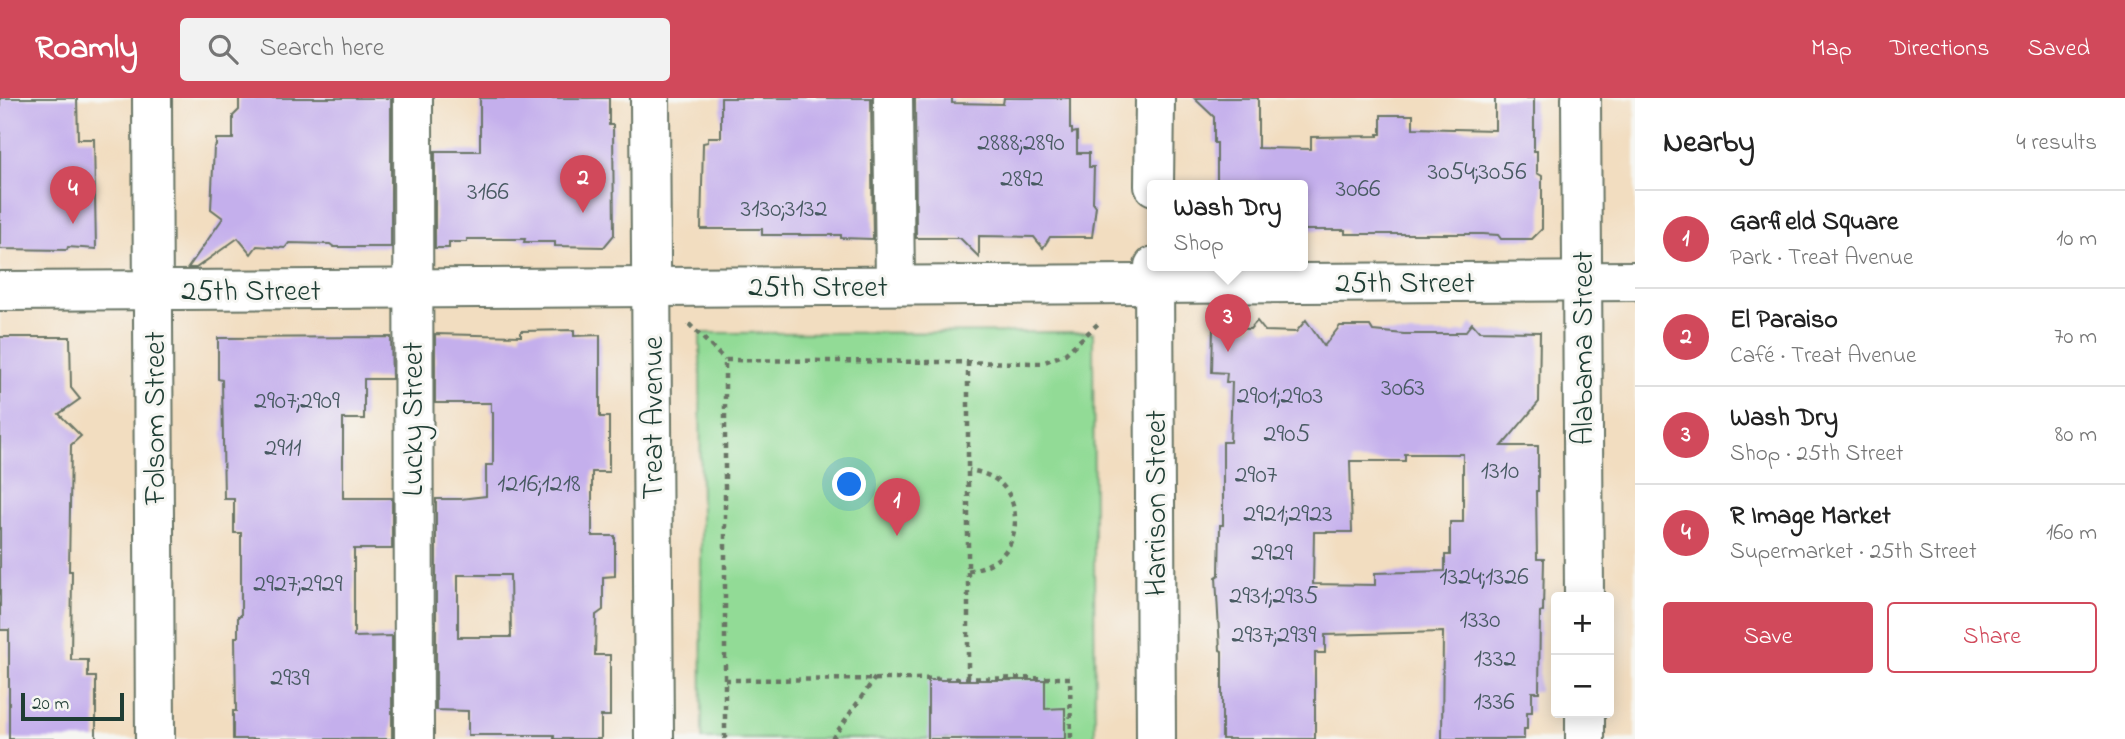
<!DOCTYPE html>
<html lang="en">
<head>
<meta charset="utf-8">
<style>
  :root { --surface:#fff; --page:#f2f2f2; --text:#222; --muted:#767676; --line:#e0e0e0; --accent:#d1495b }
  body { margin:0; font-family:"Indie Flower",sans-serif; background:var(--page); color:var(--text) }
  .controls { position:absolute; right:21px; bottom:21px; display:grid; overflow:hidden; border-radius:7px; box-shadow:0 4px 18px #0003 }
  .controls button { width:63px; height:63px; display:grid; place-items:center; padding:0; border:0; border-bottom:2px solid var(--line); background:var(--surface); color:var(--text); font:35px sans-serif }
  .scale { position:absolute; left:21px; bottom:18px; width:103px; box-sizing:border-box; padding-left:7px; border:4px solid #1f3d34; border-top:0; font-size:19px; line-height:24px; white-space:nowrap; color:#1f3d34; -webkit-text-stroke:5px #f6f6f2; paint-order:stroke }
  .you { position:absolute; left:850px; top:387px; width:24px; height:24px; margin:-18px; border:5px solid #fff; border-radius:50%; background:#1a73e8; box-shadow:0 0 0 10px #1a73e833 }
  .badge { display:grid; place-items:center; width:46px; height:46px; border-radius:50%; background:var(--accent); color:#fff; font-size:23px; font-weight:700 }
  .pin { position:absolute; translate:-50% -58px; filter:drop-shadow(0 2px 4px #0008) }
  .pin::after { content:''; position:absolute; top:37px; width:24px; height:21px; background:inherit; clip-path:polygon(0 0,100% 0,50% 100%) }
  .popup { position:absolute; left:1147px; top:82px; width:161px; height:91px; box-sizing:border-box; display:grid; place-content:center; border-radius:7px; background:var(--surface); filter:drop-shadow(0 2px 5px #0005); font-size:23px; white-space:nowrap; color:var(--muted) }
  .popup b { font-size:26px; color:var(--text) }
  .popup::after { content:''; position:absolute; left:50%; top:100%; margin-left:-14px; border:14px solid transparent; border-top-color:var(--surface) }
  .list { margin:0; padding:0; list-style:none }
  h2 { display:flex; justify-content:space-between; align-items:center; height:91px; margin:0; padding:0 28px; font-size:30px }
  h2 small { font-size:23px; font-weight:400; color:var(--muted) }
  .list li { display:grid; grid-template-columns:46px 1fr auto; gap:21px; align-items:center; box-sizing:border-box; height:98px; padding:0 28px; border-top:2px solid var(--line) }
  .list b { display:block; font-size:26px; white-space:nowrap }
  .list p { margin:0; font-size:23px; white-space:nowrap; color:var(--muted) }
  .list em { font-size:23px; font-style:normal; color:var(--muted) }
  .actions { display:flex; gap:14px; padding:21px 28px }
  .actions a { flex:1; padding:16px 0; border:2px solid var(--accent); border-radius:7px; text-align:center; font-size:24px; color:var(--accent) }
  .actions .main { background:var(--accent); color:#fff }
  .icon { flex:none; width:38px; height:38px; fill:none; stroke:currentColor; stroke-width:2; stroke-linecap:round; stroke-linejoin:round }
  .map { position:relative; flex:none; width:1635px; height:641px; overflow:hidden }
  header { display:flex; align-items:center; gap:42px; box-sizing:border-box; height:98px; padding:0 35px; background:var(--accent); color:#fff }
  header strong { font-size:33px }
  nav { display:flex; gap:38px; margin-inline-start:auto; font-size:24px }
  .search { width:490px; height:63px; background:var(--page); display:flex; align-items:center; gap:18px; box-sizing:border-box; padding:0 24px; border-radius:7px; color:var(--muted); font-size:26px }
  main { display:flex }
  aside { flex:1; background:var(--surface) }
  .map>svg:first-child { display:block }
</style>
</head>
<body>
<header>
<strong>Roamly</strong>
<div class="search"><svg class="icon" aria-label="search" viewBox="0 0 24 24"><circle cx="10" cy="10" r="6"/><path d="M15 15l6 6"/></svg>Search here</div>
<nav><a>Map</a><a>Directions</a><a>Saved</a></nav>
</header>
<main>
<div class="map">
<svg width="1635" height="641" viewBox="0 0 1635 641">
  <rect width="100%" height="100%" fill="#f6f6f2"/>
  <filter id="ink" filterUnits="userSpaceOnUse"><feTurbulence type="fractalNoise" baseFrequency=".0143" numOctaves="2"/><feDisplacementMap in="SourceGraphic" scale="14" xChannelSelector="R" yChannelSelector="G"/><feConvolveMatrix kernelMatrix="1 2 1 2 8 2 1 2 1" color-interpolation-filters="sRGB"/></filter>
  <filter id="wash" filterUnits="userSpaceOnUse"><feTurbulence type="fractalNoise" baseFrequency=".00686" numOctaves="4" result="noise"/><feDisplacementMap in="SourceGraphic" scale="28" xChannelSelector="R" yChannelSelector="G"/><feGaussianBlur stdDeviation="1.57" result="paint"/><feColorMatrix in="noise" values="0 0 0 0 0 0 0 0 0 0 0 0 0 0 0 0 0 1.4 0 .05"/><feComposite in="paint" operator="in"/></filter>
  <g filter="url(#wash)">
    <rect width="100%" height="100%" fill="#f2ddc0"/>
    <!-- green -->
    <polygon fill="#92db96" stroke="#588c65" stroke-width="2" points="1093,234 1095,641 702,641 700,235"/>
    <g id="blocks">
      <!-- building -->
      <g fill="#c4afec" fill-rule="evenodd">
        <polygon points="0,0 77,0 78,41 94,41 96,151 68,149 67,152 0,151"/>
        <polygon points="239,0 391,0 391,149 334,149 330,146 289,145 285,150 257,148 251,156 238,140 196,170 188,170 223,120 211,111 214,49 216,48 216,41 233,41 233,18 239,12"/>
        <polygon points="480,0 609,0 609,27 613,27 614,137 604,149 555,148 555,144 524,144 525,141 467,141 467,144 449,144 449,150 435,150 435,53 480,53"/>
        <polygon points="721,0 871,0 873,141 841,140 841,137 762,137 762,131 701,131 703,45 708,44 708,39 721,39"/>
        <polygon points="915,0 952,0 952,5 1003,6 1004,0 1070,0 1070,31 1072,31 1072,35 1077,34 1077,55 1089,55 1089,69 1094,69 1093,104 1096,108 1092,139 1050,139 1043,150 1034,139 979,138 979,159 960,140 916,140"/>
        <polygon points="1194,0 1258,0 1258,50 1311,51 1311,39 1378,38 1378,36 1381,36 1381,17 1413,17 1413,30 1495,32 1495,0 1534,0 1534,53 1537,53 1537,75 1542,78 1542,131 1532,141 1501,141 1498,137 1483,136 1345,136 1345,132 1305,132 1303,88 1217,88 1217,45 1214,45 1214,19"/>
        <path d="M1306,222L1324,248L1340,228H1370L1373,233L1404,236H1456V234H1465L1472,225L1479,233L1540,234L1539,304L1502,348H1538V393H1536L1537,461H1544L1543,513L1540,514L1539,594H1532V614H1527V631H1524V641H1442L1443,534L1325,537V555H1315V641H1222V553L1220,552L1216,479L1219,477L1220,427H1223V344H1230L1232,284H1226L1227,275L1212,274L1213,229L1250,231L1257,223L1265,233L1296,234ZM1405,356H1463V424H1450V457H1445V473L1375,475V487L1313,486L1314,434H1352L1350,363H1405Z"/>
        <path d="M574,232V238L600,237V319H609V374H592V438H615V478L603,479V512L596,517L595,557H610V618H601V641H554V637H468V613L436,612V401H460L486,398V367H493V314H491V305H435V236L521,238V233ZM458,477H510L511,539H458Z"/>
        <polygon points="0,239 70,239 71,290 80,301 59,316 81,338 71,347 69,473 72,473 71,562 88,562 88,579 96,579 96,641 9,641 9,532 0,532"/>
        <polygon points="391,239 392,281 364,281 364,321 343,321 343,400 392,400 392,451 354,451 354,539 392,538 392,641 233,641 233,613 236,613 235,539 238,539 238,518 241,518 241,435 234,435 234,401 224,401 222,282 218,281 218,240"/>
        <polygon points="928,582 1045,582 1045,611 1065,610 1065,641 928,641"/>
      </g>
    </g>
  </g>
  <g filter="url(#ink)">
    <use href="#blocks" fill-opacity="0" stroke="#697565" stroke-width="2"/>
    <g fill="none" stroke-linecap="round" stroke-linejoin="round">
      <defs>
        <g id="minor">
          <polyline points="152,0 155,641"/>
          <polyline points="413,0 414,641"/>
          <polyline points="650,0 654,641"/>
          <polyline points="893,0 895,187"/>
          <polyline points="1581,0 1584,499"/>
          <polyline points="1154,88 1155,0"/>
          <polyline points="1154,168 1156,641"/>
          <polyline points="0,193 1635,183"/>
          <polyline points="1585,615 1585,641"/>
        </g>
      </defs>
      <!-- minor casing -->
      <use href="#minor" stroke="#697565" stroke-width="42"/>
      <!-- path -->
      <g stroke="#697565" stroke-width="4.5" stroke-dasharray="5 5" stroke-linecap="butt">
        <polyline points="689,226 725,262"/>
        <path d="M968,473C980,470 994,466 1003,456C1020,437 1019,402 1000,385C991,377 980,374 969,372"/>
        <polyline points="968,579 968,264"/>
        <polyline points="725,582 1070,580 1071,641"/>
        <polyline points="725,641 725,262 1042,265 1065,256 1101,223"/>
        <polyline points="832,641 875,580"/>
      </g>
      <!-- minor -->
      <use href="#minor" stroke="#fff" stroke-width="38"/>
    </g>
  </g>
  <g text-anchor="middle" stroke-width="6" stroke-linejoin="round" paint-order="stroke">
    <!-- number labels -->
    <g font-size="26" fill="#485a62">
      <text x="1021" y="52">2888;2890</text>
      <text x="1477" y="81">3054;3056</text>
      <text x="1022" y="88">2892</text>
      <text x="1358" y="98">3066</text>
      <text x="488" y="101">3166</text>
      <text x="784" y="118">3130;3132</text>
      <text x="1403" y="297">3063</text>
      <text x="1280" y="305">2901;2903</text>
      <text x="297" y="310">2907;2909</text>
      <text x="1287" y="343">2905</text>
      <text x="283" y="357">2911</text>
      <text x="1500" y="380">1310</text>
      <text x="1256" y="384">2907</text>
      <text x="539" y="393">1216;1218</text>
      <text x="1288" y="423">2921;2923</text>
      <text x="1272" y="462">2929</text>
      <text x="1484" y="486">1324;1326</text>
      <text x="298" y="493">2927;2929</text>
      <text x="1274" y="505">2931;2935</text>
      <text x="1480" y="529">1330</text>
      <text x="1274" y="544">2937;2939</text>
      <text x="1495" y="568">1332</text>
      <text x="290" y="587">2939</text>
      <text x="1494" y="611">1336</text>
    </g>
    <!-- street labels -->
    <g font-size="30" fill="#1f3d34" stroke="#f6f6f2">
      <text x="1405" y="194">25th Street</text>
      <text x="818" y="198">25th Street</text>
      <text x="251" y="202">25th Street</text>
      <text transform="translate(1582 250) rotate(-90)" y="10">Alabama Street</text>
      <text transform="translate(154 320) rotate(-90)" y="10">Folsom Street</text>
      <text transform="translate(652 320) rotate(-90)" y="10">Treat Avenue</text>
      <text transform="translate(412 321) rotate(-90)" y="10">Lucky Street</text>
      <text transform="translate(1155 405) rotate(-90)" y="10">Harrison Street</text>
    </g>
  </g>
</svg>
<div class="controls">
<button>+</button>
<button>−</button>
</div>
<div class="scale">20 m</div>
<div class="you"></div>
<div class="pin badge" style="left:897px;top:438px">1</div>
<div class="pin badge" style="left:583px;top:115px">2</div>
<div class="pin badge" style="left:1228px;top:254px">3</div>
<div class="popup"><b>Wash Dry</b>Shop</div>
<div class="pin badge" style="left:73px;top:126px">4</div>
</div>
<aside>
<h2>Nearby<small>4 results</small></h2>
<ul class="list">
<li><span class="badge">1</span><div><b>Garfield Square</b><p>Park · Treat Avenue</p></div><em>10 m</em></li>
<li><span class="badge">2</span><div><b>El Paraiso</b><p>Café · Treat Avenue</p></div><em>70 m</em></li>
<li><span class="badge">3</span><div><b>Wash Dry</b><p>Shop · 25th Street</p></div><em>80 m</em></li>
<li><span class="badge">4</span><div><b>R Image Market</b><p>Supermarket · 25th Street</p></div><em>160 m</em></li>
</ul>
<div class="actions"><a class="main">Save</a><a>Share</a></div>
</aside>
</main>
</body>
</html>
